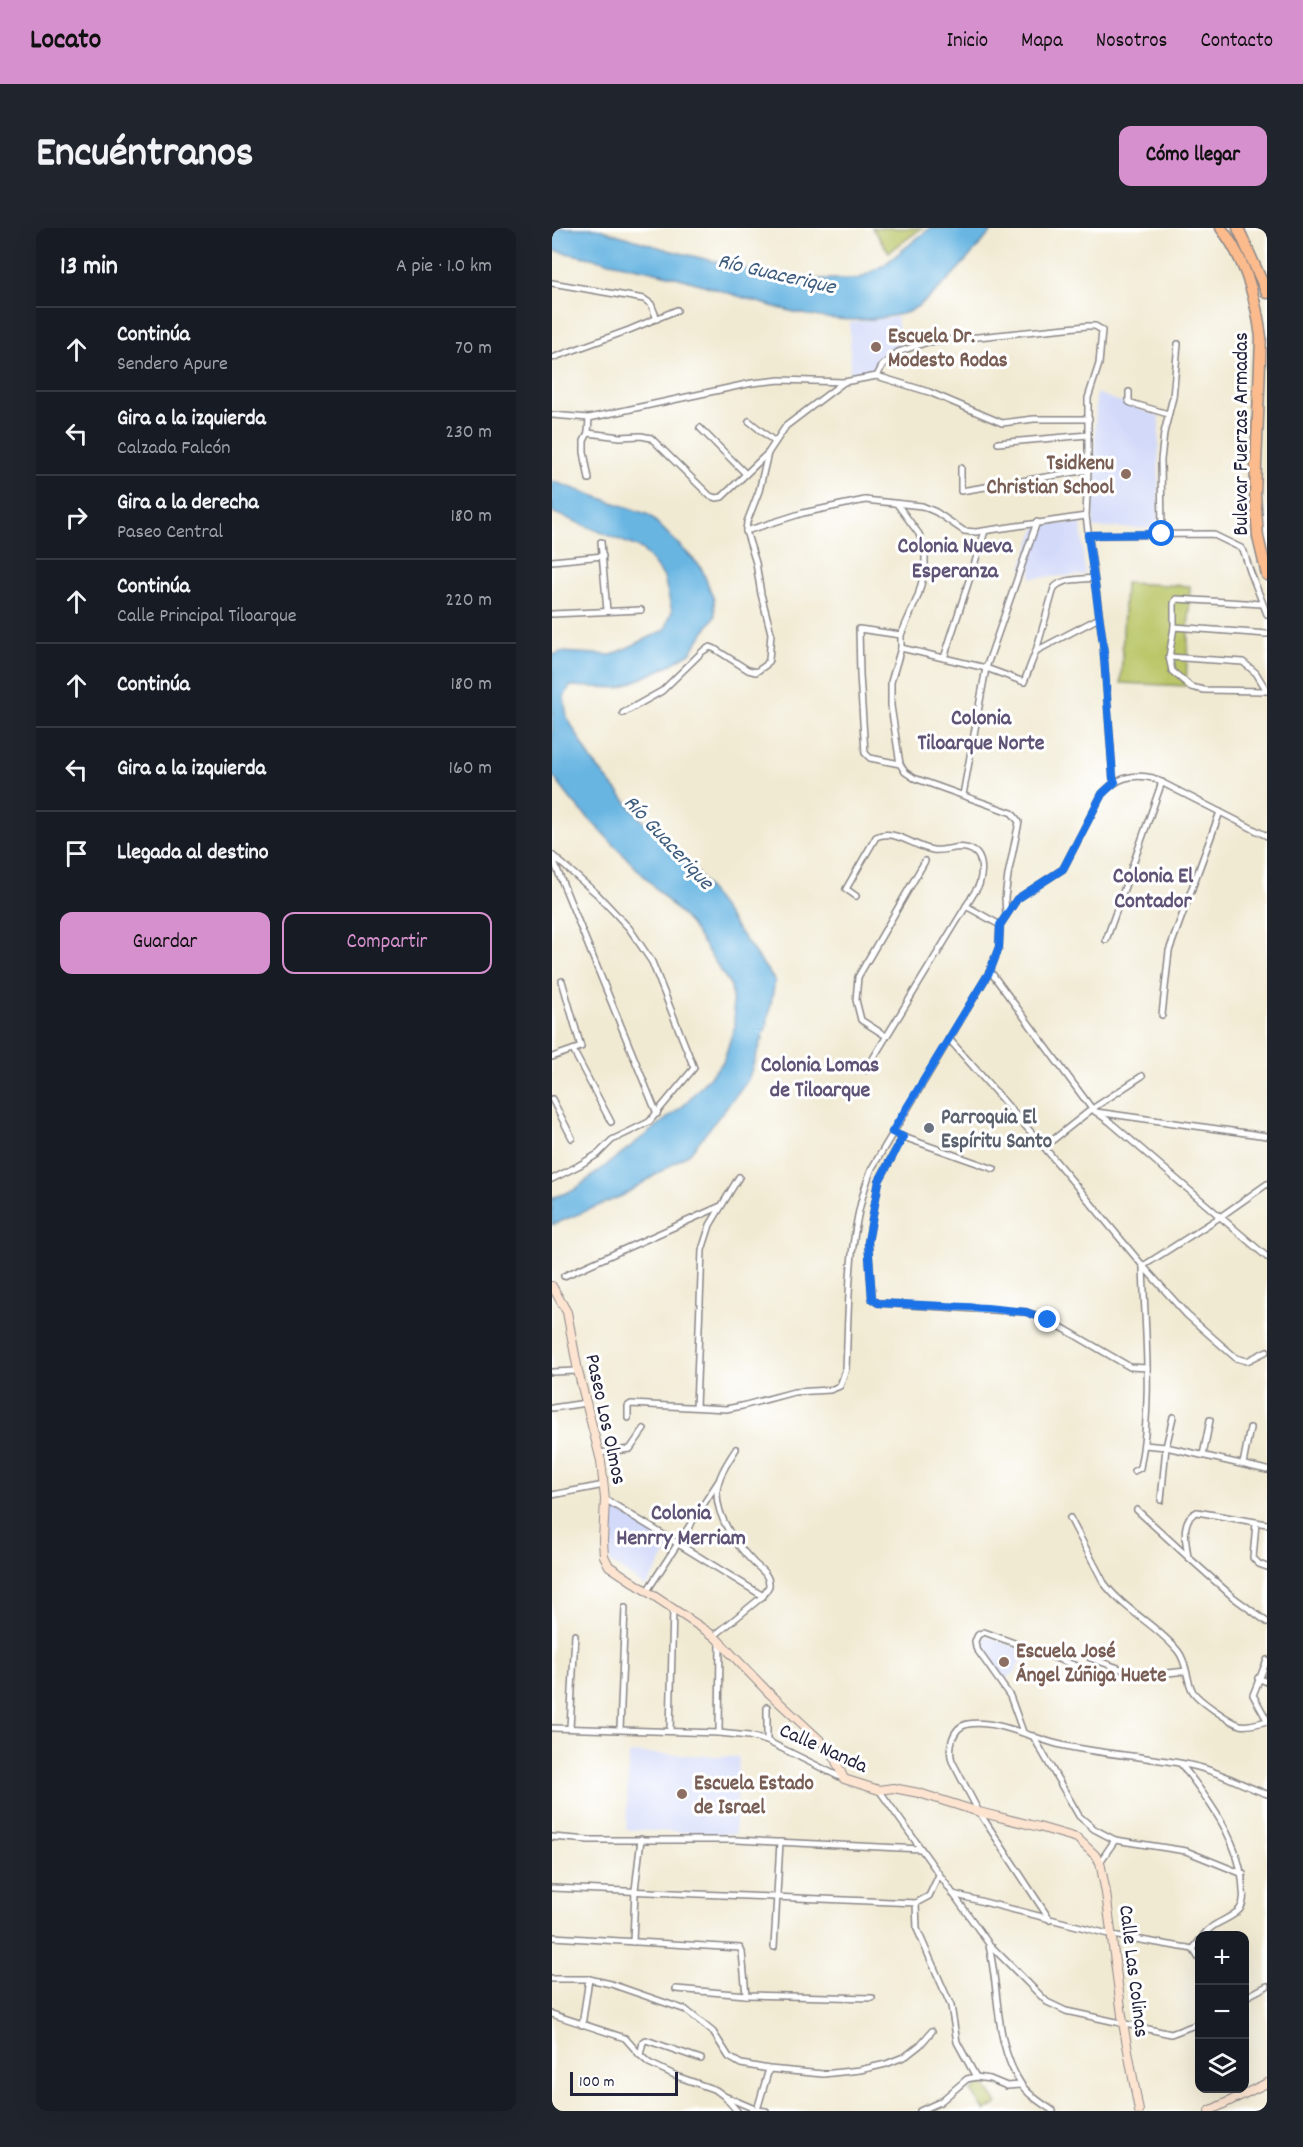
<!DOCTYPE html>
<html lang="es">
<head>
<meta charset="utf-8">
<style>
  :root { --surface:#171b24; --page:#20242c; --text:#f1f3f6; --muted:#9ea1a6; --line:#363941; --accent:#d690ce }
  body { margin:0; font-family:Dekko,sans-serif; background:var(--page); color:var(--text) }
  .controls { position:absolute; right:18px; bottom:18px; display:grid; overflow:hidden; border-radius:12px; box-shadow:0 6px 24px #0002 }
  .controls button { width:54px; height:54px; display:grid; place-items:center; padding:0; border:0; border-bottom:2px solid var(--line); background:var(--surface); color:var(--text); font:30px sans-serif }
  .scale { position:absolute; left:18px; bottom:15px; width:108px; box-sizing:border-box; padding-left:6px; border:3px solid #22223b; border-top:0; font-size:16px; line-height:21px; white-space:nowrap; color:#22223b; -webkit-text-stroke:4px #fff; paint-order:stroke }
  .stop { position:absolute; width:18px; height:18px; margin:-14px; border:4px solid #1a73e8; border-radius:50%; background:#fff }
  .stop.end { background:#1a73e8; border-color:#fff; box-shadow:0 2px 6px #0008 }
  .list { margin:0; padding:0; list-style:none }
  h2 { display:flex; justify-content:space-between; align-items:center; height:78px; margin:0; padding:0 24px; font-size:26px }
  h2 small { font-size:20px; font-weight:400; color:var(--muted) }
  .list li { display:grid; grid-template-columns:39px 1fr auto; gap:18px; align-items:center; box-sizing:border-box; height:84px; padding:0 24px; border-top:2px solid var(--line) }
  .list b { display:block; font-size:22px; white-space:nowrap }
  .list p { margin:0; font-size:20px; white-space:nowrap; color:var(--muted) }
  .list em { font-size:20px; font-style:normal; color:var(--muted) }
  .actions { display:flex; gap:12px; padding:18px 24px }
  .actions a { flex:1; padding:14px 0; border:2px solid var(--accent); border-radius:12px; text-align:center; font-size:21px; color:var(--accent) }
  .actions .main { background:var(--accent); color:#111 }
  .icon { flex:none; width:33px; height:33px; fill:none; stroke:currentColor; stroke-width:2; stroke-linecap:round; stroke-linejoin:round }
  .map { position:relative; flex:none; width:715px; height:1883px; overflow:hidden; border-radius:12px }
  header { display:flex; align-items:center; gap:36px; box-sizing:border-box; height:84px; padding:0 30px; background:var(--accent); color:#111 }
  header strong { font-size:28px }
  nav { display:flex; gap:33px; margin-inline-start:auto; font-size:21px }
  .intro { display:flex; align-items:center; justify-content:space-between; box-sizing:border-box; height:144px; padding:0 36px }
  h1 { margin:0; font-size:42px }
  .button { padding:15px 27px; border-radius:12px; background:var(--accent); color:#111; font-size:21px; font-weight:700 }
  main { display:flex; gap:36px; padding:0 36px }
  aside { flex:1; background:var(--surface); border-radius:12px; box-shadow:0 6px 24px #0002 }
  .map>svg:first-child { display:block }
</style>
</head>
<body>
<header>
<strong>Locato</strong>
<nav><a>Inicio</a><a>Mapa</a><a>Nosotros</a><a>Contacto</a></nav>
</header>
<div class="intro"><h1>Encuéntranos</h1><a class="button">Cómo llegar</a></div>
<main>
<aside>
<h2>13 min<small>A pie · 1.0 km</small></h2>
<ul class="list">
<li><svg class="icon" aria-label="ahead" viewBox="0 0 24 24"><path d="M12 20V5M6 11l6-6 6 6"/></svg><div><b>Continúa</b><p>Sendero Apure</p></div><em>70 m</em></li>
<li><svg class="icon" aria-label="left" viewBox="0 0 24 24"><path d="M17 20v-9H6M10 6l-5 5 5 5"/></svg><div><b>Gira a la izquierda</b><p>Calzada Falcón</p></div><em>230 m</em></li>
<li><svg class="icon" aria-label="right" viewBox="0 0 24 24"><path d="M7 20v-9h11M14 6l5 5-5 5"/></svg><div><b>Gira a la derecha</b><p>Paseo Central</p></div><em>180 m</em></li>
<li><svg class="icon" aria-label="ahead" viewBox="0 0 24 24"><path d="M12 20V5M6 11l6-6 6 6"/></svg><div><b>Continúa</b><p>Calle Principal Tiloarque</p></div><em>220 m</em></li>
<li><svg class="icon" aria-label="ahead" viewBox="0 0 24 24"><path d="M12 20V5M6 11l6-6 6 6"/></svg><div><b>Continúa</b></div><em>180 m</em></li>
<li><svg class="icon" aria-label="left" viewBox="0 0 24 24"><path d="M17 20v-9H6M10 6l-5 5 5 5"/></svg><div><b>Gira a la izquierda</b></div><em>160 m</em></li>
<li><svg class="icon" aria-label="arrive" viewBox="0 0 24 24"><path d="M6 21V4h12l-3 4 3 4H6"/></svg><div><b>Llegada al destino</b></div></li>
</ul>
<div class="actions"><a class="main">Guardar</a><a>Compartir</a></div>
</aside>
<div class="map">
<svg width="715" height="1883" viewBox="0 0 715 1883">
  <rect width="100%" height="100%" fill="#fff"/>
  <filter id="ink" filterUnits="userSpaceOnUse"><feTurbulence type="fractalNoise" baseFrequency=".0167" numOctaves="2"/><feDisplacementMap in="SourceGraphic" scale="12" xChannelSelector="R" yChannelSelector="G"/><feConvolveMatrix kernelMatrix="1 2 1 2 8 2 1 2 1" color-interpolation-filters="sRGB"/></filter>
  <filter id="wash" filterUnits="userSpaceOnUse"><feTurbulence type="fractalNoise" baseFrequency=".008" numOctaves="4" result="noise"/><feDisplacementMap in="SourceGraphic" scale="24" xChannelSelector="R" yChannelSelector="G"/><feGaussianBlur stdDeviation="1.35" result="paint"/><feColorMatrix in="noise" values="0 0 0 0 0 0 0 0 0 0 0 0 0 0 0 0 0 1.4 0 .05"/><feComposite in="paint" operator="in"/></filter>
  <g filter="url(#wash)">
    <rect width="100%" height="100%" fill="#f1ead3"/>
    <!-- built -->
    <g fill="#d2d9f9">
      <polygon points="345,89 349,121 313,146 298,148 298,95"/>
      <polygon points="544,165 604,187 607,189 606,300 541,300"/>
      <polygon points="529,294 533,347 479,350 479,340 469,340 485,297"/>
      <polygon points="56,1276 121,1316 94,1359 60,1335 57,1331 54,1314"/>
      <polygon points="433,1407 472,1423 463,1445 449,1453 427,1420 427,1412"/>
      <polygon points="77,1525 187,1529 183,1606 74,1602"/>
    </g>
    <!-- green -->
    <g fill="#bac668" stroke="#6e7452" stroke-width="1.5">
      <polygon points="320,0 370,0 337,24"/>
      <polygon points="573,355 638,358 634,458 569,455"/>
      <polygon points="431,1855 446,1875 433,1883 419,1863"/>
    </g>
    <!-- water -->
    <g fill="#68b5e2" stroke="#456c8e" stroke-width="1.5">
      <path d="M0,0H44L116,22L236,51H306L332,37L378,0H446L441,2C419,26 384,70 356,84C351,86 344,87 338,88C266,105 181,62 112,46C75,37 37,30 0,22Z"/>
      <polygon points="0,253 97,287 149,339 162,372 163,388 138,425 114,439 68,460 18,458 12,469 15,489 40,533 88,590 144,644 223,753 215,796 196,852 138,925 70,968 0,997 0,970 22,962 131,878 171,834 183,798 179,758 138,696 21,574 0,547 0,427 9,424 60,427 113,402 120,383 112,349 90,321 0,284"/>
    </g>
  </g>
  <g filter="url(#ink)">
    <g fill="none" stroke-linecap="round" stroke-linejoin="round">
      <defs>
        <g id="street">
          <polyline points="0,55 92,71 99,76 105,91"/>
          <polyline points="0,130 77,102 125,82"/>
          <polyline points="325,148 330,138 346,124 376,114 535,98 543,98 550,102 547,136 536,170 536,242 534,288 551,415 561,550 563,554"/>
          <polyline points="577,164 577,174 579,175 616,186"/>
          <polyline points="0,187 37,190 200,155 228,152 292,154 325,148 377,164 450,195 482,191 537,191"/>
          <polyline points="37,190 36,205 32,213 32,224 37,251"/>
          <polyline points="197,193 223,214"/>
          <polyline points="148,200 194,246"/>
          <polyline points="36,205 68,209 89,208 99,210 158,268 164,270 170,269 216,225 234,198 292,154"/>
          <polyline points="446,215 536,207"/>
          <polyline points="409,240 409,263 536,242"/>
          <polyline points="345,276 367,306 373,325 373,342 366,368 349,407 349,420 339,454 339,478 348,536 353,544 362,550 460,585 467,594 456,647 453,670 454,686"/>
          <polyline points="194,303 251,285 313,272 370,278 384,284 412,303 424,304 534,288"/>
          <polyline points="610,305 609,232 612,205 621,169 626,116"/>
          <polyline points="536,307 660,306 689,320 692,324 698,343 715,386"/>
          <polyline points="49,314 55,383"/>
          <polyline points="0,333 51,328"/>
          <polyline points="0,386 89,382"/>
          <polyline points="622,399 622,375 624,371 710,376"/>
          <path d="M349,420L434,440L472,454L484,423L502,360C510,350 529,352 541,350"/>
          <polyline points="484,423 547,390"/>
          <polyline points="617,429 691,434 704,445 715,463"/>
          <polyline points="392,430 433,303"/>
          <polyline points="714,463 652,462 639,459 620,443 617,429 622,399 715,406"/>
          <polyline points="71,485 110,463 151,423 158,419 163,421 196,442 204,444 214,437 217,432 219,405 209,366 204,335 194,303 195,294 207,263 216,225"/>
          <polyline points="348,536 318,530 313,525 308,447 307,401 349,407"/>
          <polyline points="411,567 434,440 485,294"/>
          <polyline points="0,627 45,666 77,700 100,734 142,840 97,894 60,912 46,926 26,938 0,951"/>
          <polyline points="0,629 105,886"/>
          <path d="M304,668L294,661L324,609C342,600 362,619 381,622C395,624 413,613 425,626C432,635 430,647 427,657L314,842"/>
          <polyline points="414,678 448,697"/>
          <polyline points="554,712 610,554"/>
          <polyline points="438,743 540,881 558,894 715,1029"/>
          <polyline points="610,787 617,723 668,584"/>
          <polyline points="334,808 309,792 304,772 306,749 373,633"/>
          <polyline points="397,811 492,919 591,1038 635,1087 684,1130 695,1133 715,1123"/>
          <polyline points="21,822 59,894"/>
          <polyline points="0,829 29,819 10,753"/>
          <polyline points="0,871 20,910"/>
          <polyline points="544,884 715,908"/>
          <polyline points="340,905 442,941"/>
          <polyline points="351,909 327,953 316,1014 320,1071 326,1075 474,1084 497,1092 578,1139 595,1140"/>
          <polyline points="492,919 540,881 590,848"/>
          <polyline points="591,1038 668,989 715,956"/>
          <polyline points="12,1048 169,978"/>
          <polyline points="0,1144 26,1143"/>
          <polyline points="144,1179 150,1022 158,997 187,949"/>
          <polyline points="0,1180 34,1175"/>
          <path d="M76,1190V1178L79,1176L174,1181L190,1178L242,1164L278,1162L288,1158L294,1141C297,1075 295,1002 320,940L438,743L447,719L448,697L465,671L511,641L550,566C564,550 580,545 601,550L715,608"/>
          <polyline points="592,1217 614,1219 715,1242"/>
          <polyline points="47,1225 78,1221 92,1201"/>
          <polyline points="651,1227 658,1192"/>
          <polyline points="691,1236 698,1200"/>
          <path d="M582,1243L588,1240C601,1174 593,1105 591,1038"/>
          <polyline points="0,1267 52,1257"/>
          <path d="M53,1271L211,1368L217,1358C218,1348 210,1342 203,1336C185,1318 164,1290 165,1263C166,1248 176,1234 184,1221"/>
          <polyline points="609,1272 614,1219 621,1189"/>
          <polyline points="585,1282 636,1329"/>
          <path d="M518,1290L552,1355C572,1382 605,1397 626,1423C635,1434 634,1450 640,1462C644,1471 678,1494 688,1497C696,1499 707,1495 715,1493"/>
          <polyline points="704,1295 701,1330 707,1336 715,1339"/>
          <path d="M715,1296L645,1284C628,1291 634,1314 636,1329L681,1369L715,1394"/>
          <polyline points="95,1363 166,1254"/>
          <polyline points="162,1408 211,1368"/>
          <polyline points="538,1430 589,1448 634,1443"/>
          <polyline points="715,1432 701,1467 715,1492"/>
          <polyline points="706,1450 715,1454"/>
          <polyline points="215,1479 215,1513"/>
          <polyline points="0,1500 167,1505 197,1508 215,1513 292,1551"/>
          <polyline points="18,1500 23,1407"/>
          <polyline points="68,1501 73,1380"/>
          <polyline points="118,1503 121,1380"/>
          <polyline points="471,1504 458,1468 424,1420 423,1413 426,1407 432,1404 525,1438"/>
          <polyline points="167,1505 168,1416"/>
          <polyline points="481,1508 527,1588 542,1601 563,1612 634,1623 691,1646"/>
          <path d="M629,1536C657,1572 690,1616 691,1663C692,1669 691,1676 688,1681C677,1693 660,1694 651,1708"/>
          <polyline points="327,1562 437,1716 495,1774 514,1783 619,1806 648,1795"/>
          <polyline points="0,1609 37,1612 185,1612 369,1621"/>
          <polyline points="548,1634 563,1612"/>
          <polyline points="0,1660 364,1675 377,1668 387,1647"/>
          <polyline points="401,1666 560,1707 641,1721"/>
          <polyline points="364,1675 365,1701 399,1778 405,1814 424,1849"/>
          <path d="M498,1692L427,1584L400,1533C396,1520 400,1499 416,1496C442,1491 481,1510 505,1516C550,1527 597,1528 642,1538C666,1543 692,1558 715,1566"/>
          <polyline points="0,1709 188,1720 190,1724 194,1767"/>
          <polyline points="648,1712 641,1721 648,1732"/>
          <polyline points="81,1714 83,1662 89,1611"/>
          <path d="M437,1718C448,1764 442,1815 469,1856C476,1867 490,1875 501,1883"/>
          <polyline points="222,1719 228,1614"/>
          <polyline points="0,1751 37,1751 59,1756 134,1782 161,1804 177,1829 189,1836 217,1841 271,1846 308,1842 334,1836 354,1828 368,1817 380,1803"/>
          <polyline points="124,1761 194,1767 320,1770"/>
          <polyline points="692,1770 715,1758"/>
          <polyline points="0,1786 73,1810 88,1827 97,1835 127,1849 164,1862 172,1868 205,1882 214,1883"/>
          <polyline points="30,1797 37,1751"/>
          <polyline points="88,1827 91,1814 94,1812 149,1831"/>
          <polyline points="173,1869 185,1883"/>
          <polyline points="205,1882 217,1841"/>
          <polyline points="368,1883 388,1874 415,1851 424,1849 438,1851 455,1858 469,1857"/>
        </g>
        <g id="secondary">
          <polyline points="0,1058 15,1084 26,1143 49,1233 53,1271 51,1313 52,1328 57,1338 162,1408 216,1464 271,1515 281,1527 292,1551 327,1562 341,1560 367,1565 427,1584 487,1599 525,1610 543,1627 548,1634 554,1665 571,1795 587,1883"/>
          <polyline points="657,1883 715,1855"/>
        </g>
        <g id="highway">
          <path d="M669,0C693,31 704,70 709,109L703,265L706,309L715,347"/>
          <polyline points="686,0 715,65"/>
        </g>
      </defs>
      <!-- street casing -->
      <use href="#street" stroke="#8a8687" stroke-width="8"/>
      <!-- secondary casing -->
      <use href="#secondary" stroke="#8a8687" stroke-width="10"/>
      <!-- highway casing -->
      <use href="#highway" stroke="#8a8687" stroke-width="13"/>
      <!-- street -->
      <use href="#street" stroke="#fff" stroke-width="5"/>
      <!-- secondary -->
      <use href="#secondary" stroke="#fde4d1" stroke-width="8"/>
      <!-- highway -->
      <use href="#highway" stroke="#fbbb8d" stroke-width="10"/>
    </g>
  </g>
  <g fill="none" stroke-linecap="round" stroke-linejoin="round" filter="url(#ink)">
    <!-- route -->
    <polyline stroke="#1a73e8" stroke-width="8" points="496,1092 474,1084 435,1080 326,1075 320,1071 316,1014 327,953 351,909 340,904 438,743 447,719 448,697 465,671 511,641 550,566 563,554 561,550 551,415 536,307 610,306"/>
  </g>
  <!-- markers -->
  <g fill="#8d6e63" stroke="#fff" stroke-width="2">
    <circle cx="324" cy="119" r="6"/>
    <circle cx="574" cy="246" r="6"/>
    <circle cx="452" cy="1434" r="6"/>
    <circle cx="130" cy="1566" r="6"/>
  </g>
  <circle fill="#6b7280" stroke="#fff" stroke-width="2" cx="377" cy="900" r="6"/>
  <g text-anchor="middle" stroke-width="6" stroke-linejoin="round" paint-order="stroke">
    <!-- education labels -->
    <g font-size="21" font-weight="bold" fill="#785e54" stroke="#fff" text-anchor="start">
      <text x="336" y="114">Escuela Dr.<tspan x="336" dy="24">Modesto Rodas</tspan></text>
      <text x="562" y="241" text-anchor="end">Tsidkenu<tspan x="562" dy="24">Christian School</tspan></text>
      <text x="464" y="1429">Escuela José<tspan x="464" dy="24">Ángel Zúñiga Huete</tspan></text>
      <text x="142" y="1561">Escuela Estado<tspan x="142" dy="24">de Israel</tspan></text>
    </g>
    <!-- street labels -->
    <g font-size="21" fill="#22223b" stroke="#fff">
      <text transform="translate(688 206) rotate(-90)" y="7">Bulevar Fuerzas Armadas</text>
      <text transform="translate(55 1191) rotate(78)" y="7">Paseo Los Olmos</text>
      <text transform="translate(272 1519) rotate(24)" y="7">Calle Nanda</text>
      <text transform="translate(583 1743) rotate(83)" y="7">Calle Las Colinas</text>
    </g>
    <!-- worship labels -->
    <g font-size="21" font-weight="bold" fill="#5b616d" stroke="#fff" text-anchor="start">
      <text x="389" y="895">Parroquia El<tspan x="389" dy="24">Espíritu Santo</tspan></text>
    </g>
    <!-- water labels -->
    <g font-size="22" font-style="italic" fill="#3e5d7e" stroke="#fff">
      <text transform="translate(225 44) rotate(13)" y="8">Río Guacerique</text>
      <text transform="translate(118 613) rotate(47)" y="8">Río Guacerique</text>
    </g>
    <!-- neighbourhood labels -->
    <g font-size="22" font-weight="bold" fill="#5f5376" stroke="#fff">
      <text x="403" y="324">Colonia Nueva<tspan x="403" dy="25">Esperanza</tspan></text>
      <text x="429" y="496">Colonia<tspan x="429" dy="25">Tiloarque Norte</tspan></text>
      <text x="601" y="654">Colonia El<tspan x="601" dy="25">Contador</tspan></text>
      <text x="268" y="843">Colonia Lomas<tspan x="268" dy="25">de Tiloarque</tspan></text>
      <text x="129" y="1291">Colonia<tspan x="129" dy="25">Henrry Merriam</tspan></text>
    </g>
  </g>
</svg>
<div class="controls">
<button>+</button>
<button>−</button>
<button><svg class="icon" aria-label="layers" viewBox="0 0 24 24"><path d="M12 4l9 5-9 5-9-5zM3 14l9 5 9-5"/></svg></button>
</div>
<div class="scale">100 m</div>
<div class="stop" style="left:610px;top:306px"></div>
<div class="stop end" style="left:496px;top:1092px"></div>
</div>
</main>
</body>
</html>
